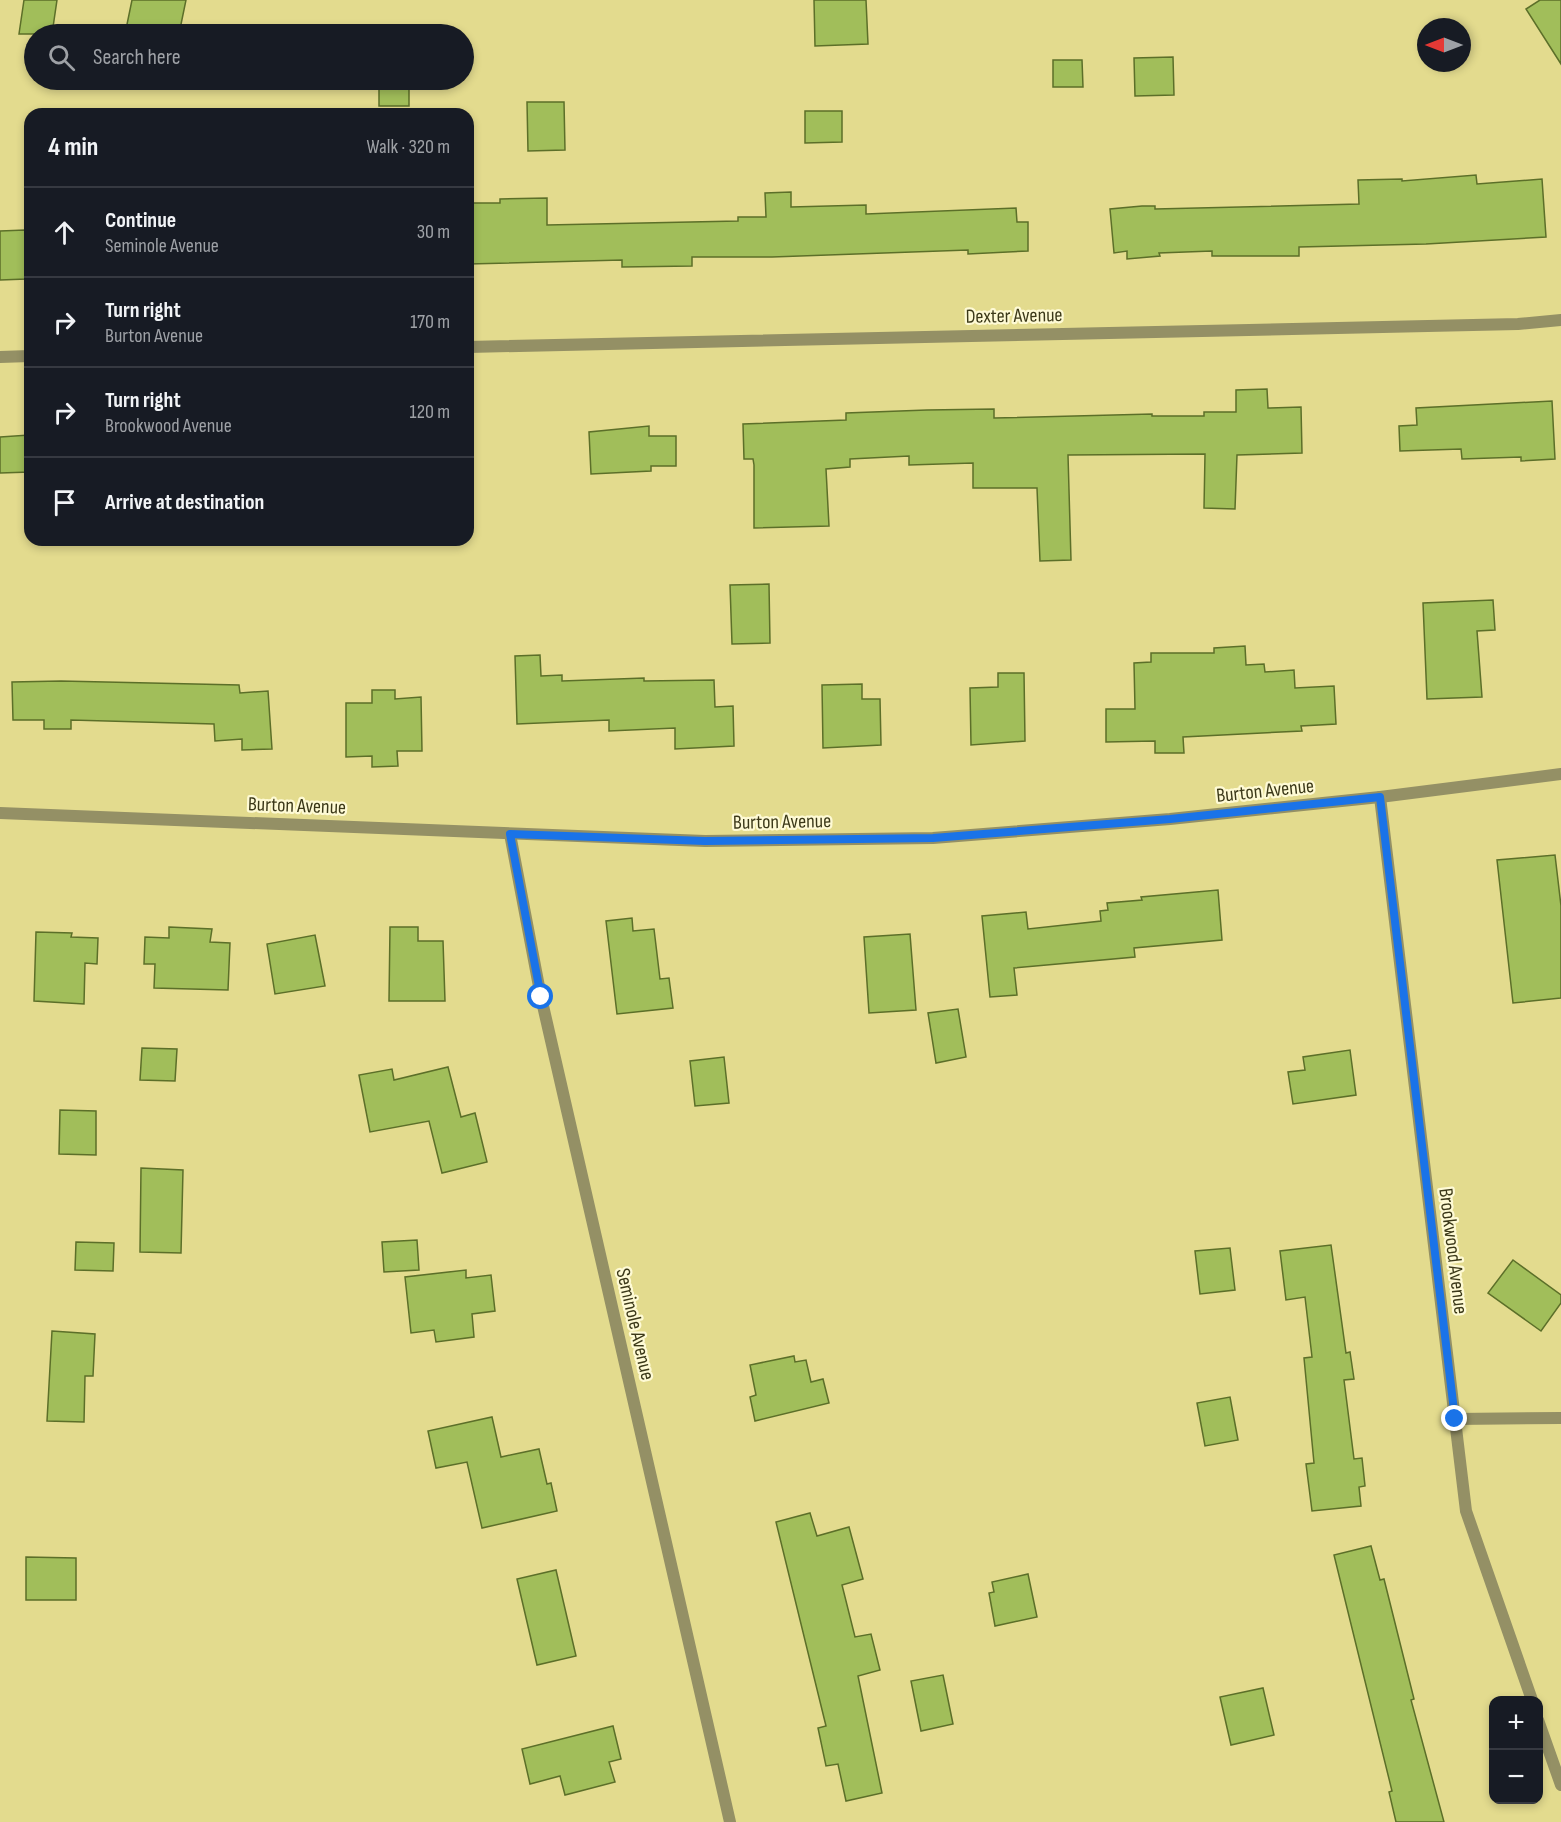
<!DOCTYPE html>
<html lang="en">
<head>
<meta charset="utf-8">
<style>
  :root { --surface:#171b24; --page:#242831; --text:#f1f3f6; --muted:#9ea1a6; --line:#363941 }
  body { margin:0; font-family:"Sofia Sans Condensed",sans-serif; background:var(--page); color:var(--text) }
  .controls { position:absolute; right:18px; bottom:18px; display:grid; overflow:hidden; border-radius:12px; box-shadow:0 3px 9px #0003 }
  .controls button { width:54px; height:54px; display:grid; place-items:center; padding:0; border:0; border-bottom:2px solid var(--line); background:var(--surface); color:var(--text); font:30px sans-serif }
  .compass { position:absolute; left:1417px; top:18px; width:54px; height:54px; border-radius:50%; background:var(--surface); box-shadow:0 3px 9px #0003; rotate:270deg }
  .stop { position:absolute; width:18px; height:18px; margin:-14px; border:4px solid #1a73e8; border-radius:50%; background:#fff }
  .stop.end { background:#1a73e8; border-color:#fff; box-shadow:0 2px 6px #0008 }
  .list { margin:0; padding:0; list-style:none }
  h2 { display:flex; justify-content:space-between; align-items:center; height:78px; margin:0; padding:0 24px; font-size:26px }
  h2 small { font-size:20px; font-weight:400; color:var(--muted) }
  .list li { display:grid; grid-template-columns:39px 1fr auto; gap:18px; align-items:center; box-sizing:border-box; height:90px; padding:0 24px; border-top:2px solid var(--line) }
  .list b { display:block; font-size:22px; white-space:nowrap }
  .list p { margin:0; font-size:20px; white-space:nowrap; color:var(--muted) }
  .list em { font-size:20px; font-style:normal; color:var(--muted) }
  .icon { flex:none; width:33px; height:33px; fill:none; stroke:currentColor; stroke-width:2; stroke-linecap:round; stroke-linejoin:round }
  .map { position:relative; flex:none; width:1561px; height:1822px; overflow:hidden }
  .search { position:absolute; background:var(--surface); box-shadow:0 3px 9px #0003; left:24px; top:24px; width:450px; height:66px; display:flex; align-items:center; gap:15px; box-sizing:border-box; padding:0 21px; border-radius:33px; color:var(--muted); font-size:22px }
  .panel { position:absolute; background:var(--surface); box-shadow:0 3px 9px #0003; left:24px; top:108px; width:450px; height:438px; border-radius:18px }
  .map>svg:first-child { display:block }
</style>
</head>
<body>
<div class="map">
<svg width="1561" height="1822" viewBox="0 0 1561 1822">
  <rect width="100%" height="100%" fill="#e3db8e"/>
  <!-- building -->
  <g fill="#a1be5a" stroke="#5c6f29" stroke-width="1.5">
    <polygon points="24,0 57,0 52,34 19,34"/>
    <polygon points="132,0 186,0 179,34 125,34"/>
    <polygon points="814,0 866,0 868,44 815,46"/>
    <polygon points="1540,0 1561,0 1561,64 1526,9"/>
    <polygon points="1173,57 1174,95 1135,96 1134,58"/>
    <polygon points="1053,60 1082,60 1083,87 1053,87"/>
    <rect x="379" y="80" width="30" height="26"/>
    <polygon points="527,102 564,102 565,150 528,151"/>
    <polygon points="805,111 842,111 842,142 805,143"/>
    <polygon points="1476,175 1477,184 1542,179 1546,237 1426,244 1299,247 1299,256 1212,256 1212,251 1159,253 1160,256 1127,259 1127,251 1114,253 1110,209 1142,206 1155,206 1155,209 1359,204 1358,180 1402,179 1402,181"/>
    <polygon points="791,192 791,207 866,205 866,214 1016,208 1017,222 1028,222 1028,251 968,254 968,250 772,257 692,257 692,266 622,267 622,260 468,264 468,203 500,203 500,199 547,198 547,225 738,221 738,217 766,217 765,193"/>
    <polygon points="25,230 26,279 0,280 0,231"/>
    <polygon points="1267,389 1268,408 1301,407 1302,453 1237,455 1235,509 1204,508 1205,454 1068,455 1071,560 1040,561 1037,488 973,488 973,463 909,465 909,456 850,459 850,467 826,469 829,526 754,528 754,465 753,459 744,459 743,424 846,420 846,413 927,410 994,409 994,418 1152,414 1152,416 1204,416 1204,412 1236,412 1236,390"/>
    <polygon points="1552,401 1555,459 1521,461 1521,457 1462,459 1461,449 1400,451 1399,426 1417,425 1416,408"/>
    <polygon points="649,426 649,436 676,436 676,466 651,466 651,471 591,474 589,432"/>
    <polygon points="29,435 30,472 0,473 0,437"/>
    <polygon points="769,584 770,643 732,644 730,585"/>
    <polygon points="1493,600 1495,630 1477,631 1482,697 1427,699 1423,603"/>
    <polygon points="1245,646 1246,665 1264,664 1265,672 1294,670 1295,688 1334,686 1336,724 1301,726 1302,731 1183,737 1184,753 1155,753 1155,741 1106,742 1106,709 1135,709 1134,663 1151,662 1151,653 1214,653 1214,648"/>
    <polygon points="540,655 541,676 562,675 562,681 644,678 644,681 714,680 715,707 733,706 734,746 675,749 675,728 609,731 609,720 517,724 515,656"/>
    <polygon points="998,673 1024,673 1025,741 971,745 970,688 998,687"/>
    <polygon points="61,681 239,685 240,693 268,691 272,749 242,750 242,739 215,741 214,724 71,720 71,729 44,729 44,720 13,720 12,682"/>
    <polygon points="862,684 862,699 880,699 881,745 823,748 822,685"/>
    <polygon points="372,690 395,690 395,699 421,697 422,751 397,751 398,766 372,767 372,756 346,757 346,703 372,703"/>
    <polygon points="1555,855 1561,906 1561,998 1513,1003 1497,860"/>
    <polygon points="1218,890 1222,940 1134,948 1135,957 1014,968 1017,995 990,997 982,916 1026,912 1028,929 1101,921 1100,911 1108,910 1107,903 1142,900 1141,897"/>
    <polygon points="632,918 633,931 654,929 660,979 669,978 673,1008 617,1014 606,921"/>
    <polygon points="169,927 212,929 210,942 230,943 228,990 154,988 155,964 144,964 145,937 169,938"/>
    <polygon points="390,927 418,927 418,941 443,941 445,1001 389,1001"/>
    <polygon points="36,932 72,933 71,937 98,938 97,964 85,963 84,1004 34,1001"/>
    <polygon points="910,934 916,1010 869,1013 864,937"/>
    <polygon points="315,935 325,986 275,994 267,944"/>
    <polygon points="958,1009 966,1057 936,1063 928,1013"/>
    <polygon points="142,1048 177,1049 175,1081 140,1080"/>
    <polygon points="1350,1050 1356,1095 1293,1104 1288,1072 1305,1070 1303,1057"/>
    <polygon points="724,1057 729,1103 695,1106 690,1061"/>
    <polygon points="448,1067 461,1117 475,1113 487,1162 442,1173 429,1121 370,1132 359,1075 392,1069 394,1080"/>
    <polygon points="60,1110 96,1111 96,1155 59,1154"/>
    <polygon points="141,1168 183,1170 181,1253 140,1252"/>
    <polygon points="417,1240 419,1270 384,1272 382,1242"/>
    <polygon points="76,1242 114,1243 113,1271 75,1270"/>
    <polygon points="1331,1245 1346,1353 1350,1352 1354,1379 1344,1380 1354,1459 1362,1458 1365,1486 1359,1487 1361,1506 1312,1511 1306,1464 1314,1463 1304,1358 1312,1357 1305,1297 1286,1300 1280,1251"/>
    <polygon points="1230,1248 1235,1290 1200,1294 1195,1251"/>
    <polygon points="1513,1260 1561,1295 1561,1303 1541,1331 1488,1293"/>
    <polygon points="466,1270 466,1278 491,1275 495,1311 472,1314 474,1337 436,1342 434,1330 411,1333 405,1277"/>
    <polygon points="52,1331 95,1334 93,1376 85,1376 84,1422 47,1421"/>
    <polygon points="794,1356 795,1362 806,1360 811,1382 823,1379 829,1403 755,1421 750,1397 756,1395 750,1365"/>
    <polygon points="1230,1397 1238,1440 1205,1446 1197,1403"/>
    <polygon points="492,1417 501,1457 539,1449 547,1484 551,1483 557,1511 482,1528 467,1462 436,1468 428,1431"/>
    <polygon points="810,1513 817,1536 849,1527 863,1579 842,1585 855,1637 871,1634 880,1670 858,1676 882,1793 846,1801 838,1764 826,1766 818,1728 826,1726 776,1522"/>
    <polygon points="1371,1546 1380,1580 1384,1579 1414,1699 1411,1700 1444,1822 1396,1822 1389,1792 1392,1791 1334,1555"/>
    <polygon points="26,1557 76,1558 76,1600 26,1600"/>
    <polygon points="556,1570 576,1656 537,1665 517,1579"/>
    <polygon points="1028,1574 1037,1617 995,1626 989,1593 994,1592 992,1582"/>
    <polygon points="943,1675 953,1724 921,1731 911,1681"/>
    <polygon points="1263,1688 1274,1735 1231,1745 1220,1697"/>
    <polygon points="613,1726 621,1759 609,1762 615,1782 565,1795 560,1776 530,1784 522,1749"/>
  </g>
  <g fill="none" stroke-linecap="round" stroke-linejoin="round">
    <!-- minor -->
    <g stroke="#949065" stroke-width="12">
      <polyline points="468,347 1518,324 1561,320"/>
      <polyline points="0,357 30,356"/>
      <polyline points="1380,797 1466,1511 1532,1700"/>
      <polyline points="0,813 705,841 933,838 1170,819 1380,797 1561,774"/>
      <polyline points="510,834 541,997 730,1822"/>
      <polyline points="1455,1419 1561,1418"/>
      <polyline points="1538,1720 1561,1785"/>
    </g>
  </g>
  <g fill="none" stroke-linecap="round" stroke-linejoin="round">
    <!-- route -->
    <polyline stroke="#1a73e8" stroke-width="8" points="541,997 510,834 705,841 933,838 1170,819 1380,797 1455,1419"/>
  </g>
  <g text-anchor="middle" stroke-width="4.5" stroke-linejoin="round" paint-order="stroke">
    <!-- street labels -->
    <g font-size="20" fill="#3b3818" stroke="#fefad5">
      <text transform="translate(1014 315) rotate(-1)" y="7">Dexter Avenue</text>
      <text transform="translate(1265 790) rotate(-6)" y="7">Burton Avenue</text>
      <text transform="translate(297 805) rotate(2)" y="7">Burton Avenue</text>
      <text transform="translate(782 821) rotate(-1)" y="7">Burton Avenue</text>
      <text transform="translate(1454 1251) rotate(83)" y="7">Brookwood Avenue</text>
      <text transform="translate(636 1324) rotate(77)" y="7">Seminole Avenue</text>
    </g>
  </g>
</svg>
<div class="controls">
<button>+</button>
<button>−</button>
</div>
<svg class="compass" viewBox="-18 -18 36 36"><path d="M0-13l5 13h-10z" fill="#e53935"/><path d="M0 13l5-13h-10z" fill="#9ea1a6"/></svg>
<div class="stop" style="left:541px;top:997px"></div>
<div class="stop end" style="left:1455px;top:1419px"></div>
<div class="search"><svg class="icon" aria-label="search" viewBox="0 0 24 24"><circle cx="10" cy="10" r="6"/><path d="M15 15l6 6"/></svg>Search here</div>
<section class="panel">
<h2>4 min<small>Walk · 320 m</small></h2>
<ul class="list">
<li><svg class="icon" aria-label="ahead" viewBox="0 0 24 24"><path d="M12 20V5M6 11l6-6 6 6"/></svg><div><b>Continue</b><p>Seminole Avenue</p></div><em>30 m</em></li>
<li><svg class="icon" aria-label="right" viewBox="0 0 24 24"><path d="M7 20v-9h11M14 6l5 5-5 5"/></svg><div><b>Turn right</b><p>Burton Avenue</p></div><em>170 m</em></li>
<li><svg class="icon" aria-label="right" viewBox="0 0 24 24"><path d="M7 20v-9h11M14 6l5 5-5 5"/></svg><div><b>Turn right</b><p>Brookwood Avenue</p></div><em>120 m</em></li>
<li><svg class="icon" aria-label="arrive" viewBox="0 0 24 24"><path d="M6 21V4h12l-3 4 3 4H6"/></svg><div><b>Arrive at destination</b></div></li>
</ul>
</section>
</div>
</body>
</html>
